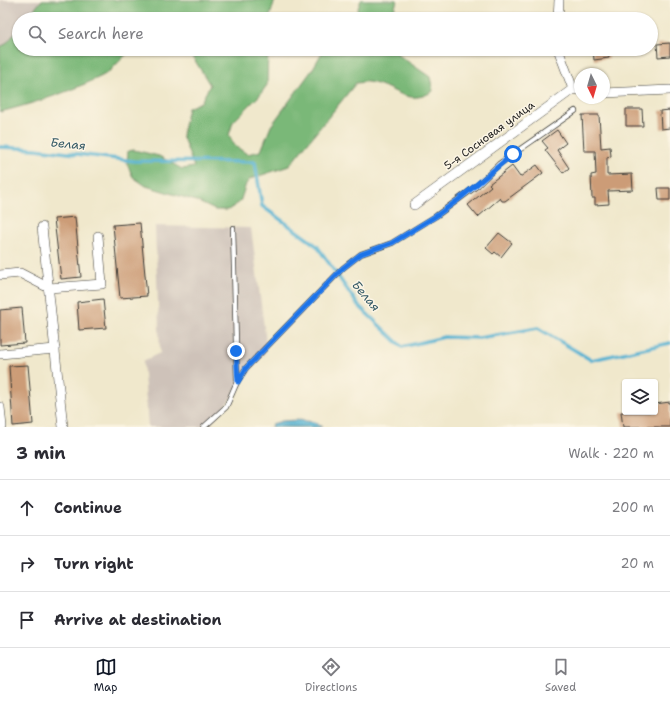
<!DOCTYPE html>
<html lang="en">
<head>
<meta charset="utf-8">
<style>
  :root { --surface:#fff; --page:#f7f7f7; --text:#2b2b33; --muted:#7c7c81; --line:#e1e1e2; --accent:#111827 }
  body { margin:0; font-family:"Shantell Sans",sans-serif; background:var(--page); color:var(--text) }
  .controls { position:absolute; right:12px; bottom:12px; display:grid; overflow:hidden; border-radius:4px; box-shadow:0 1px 3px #0004 }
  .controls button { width:36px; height:36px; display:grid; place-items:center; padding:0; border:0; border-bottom:1px solid var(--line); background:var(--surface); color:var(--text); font:20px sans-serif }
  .compass { position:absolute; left:574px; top:68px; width:36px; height:36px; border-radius:50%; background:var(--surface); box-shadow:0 1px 3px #0004; rotate:175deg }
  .stop { position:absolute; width:12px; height:12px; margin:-9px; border:3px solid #1a73e8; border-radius:50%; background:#fff }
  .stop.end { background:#1a73e8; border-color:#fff; box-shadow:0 1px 4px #0008 }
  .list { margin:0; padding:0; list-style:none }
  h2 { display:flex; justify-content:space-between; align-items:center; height:52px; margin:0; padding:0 16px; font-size:17px }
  h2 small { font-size:13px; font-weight:400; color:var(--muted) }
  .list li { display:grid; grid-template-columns:26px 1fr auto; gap:12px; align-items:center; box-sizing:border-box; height:56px; padding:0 16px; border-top:1px solid var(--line) }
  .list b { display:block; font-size:15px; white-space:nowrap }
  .list em { font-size:13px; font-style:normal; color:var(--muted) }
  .icon { flex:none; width:22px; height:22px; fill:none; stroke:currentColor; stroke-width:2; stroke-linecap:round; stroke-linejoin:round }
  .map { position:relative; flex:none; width:670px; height:427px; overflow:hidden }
  .search { position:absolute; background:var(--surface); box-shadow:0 1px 3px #0004; left:12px; right:12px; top:12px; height:44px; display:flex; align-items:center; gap:10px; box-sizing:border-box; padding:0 14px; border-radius:22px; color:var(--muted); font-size:15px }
  .sheet { height:220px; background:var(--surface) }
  nav { display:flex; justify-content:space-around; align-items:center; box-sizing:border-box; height:56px; border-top:1px solid var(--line); background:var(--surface); font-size:11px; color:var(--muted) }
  nav a { display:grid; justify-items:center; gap:2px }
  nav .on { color:var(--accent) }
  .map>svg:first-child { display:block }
</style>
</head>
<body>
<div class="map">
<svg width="670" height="427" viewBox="0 0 670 427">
  <rect width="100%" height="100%" fill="#fcf5e5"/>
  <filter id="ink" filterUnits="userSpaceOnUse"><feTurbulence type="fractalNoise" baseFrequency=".025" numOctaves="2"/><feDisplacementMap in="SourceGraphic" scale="8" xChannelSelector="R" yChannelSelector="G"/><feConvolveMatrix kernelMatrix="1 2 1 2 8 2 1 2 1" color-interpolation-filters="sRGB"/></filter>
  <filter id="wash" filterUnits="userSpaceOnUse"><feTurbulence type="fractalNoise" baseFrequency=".012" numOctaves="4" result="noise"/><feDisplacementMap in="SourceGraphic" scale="16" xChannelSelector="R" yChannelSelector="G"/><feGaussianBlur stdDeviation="0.9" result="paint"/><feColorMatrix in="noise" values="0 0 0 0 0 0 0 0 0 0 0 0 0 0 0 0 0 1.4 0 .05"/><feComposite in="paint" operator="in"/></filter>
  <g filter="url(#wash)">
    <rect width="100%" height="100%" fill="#f0e8cc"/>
    <!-- industrial -->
    <g fill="#cec2b9">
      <polygon points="0,0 47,0 32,19 19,19 19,36 0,60"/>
      <polygon points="155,226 251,228 267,350 209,427 148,427 143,361 160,353"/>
    </g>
    <!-- forest -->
    <g fill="#7ab878" stroke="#4b6a4a">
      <polygon points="42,0 275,0 269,19 26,19"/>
      <polygon points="361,0 397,0 392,19 354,19"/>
      <path d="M19,28V49H135C121,55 115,70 102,76C70,92 35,103 0,112V47L6,44Z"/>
      <path d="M188,49H268L267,85L259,96L233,122L229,135L235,146L247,154L261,151L271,126L312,70L324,49H396L397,54L430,77L433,91C407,108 394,85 368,82C365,81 360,83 356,83L289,166L250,179L246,184L240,202L228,210H215L196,201L146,186L133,177L127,164L128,151L134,150L159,156L182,169L194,167L182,135L188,108L201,102L210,85Z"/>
    </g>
    <!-- water -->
    <polygon fill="#54b2d2" stroke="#386777" points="299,420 314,422 322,427 271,427 272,424 282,421"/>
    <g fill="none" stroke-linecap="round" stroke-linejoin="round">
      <!-- stream -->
      <polyline stroke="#54b2d2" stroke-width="3.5" points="0,147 36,149 134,161 255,162 262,206 317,246 358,305 402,347 444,337 479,338 538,328 591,360 670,343"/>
    </g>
    <g id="blocks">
      <!-- building -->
      <g fill="#cc9c77">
        <polygon points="670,43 670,56 658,57 657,44"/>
        <polygon points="593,49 608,49 609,58 594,60"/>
        <polygon points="626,109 642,109 643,126 626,126"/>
        <polygon points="670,110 670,128 661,129 660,111"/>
        <polygon points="582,115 599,115 601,148 610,147 611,156 607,157 607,175 632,174 633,190 608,191 609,204 595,205 595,198 592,198 591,175 596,174 595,151 584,151"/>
        <polygon points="557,130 566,143 557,150 569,168 563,173 545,150 548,148 542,141"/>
        <polygon points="537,165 543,173 505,201 502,201 500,198 478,217 468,205 491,186 489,184 512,166 520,177"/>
        <polygon points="658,188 670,188 670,200 659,200"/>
        <polygon points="75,217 81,277 61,279 54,219"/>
        <polygon points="140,223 147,296 120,298 113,225"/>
        <polygon points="499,233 512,243 501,257 495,252 493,254 486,248"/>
        <polygon points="103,299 106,328 79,330 77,302"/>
        <polygon points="22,308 25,343 0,345 0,310"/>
        <polygon points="28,365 33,424 13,426 9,366"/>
        <polygon points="670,402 670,427 623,427 621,412 655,412 655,404"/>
      </g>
    </g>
  </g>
  <g filter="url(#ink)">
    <use href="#blocks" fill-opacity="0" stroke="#3c3b36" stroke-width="1"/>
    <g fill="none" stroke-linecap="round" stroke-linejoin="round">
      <defs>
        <g id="service">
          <polyline points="237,382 246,368 343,268 361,254 392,243 436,216 478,185 499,164 575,111"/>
          <polyline points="204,427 226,407 237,382 233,228"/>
        </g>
        <g id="minor">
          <polyline points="558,19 559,0"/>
          <polyline points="558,49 573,89"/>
          <polyline points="604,93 670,90"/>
          <polyline points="414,205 573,89 580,90"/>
          <polyline points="42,227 63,427"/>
          <polyline points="0,275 20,273 49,288 102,284 98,236"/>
          <polyline points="0,354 55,349"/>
          <polyline points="0,407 2,427"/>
        </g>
      </defs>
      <!-- service casing -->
      <use href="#service" stroke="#3c3b36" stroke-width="6"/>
      <!-- minor casing -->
      <use href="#minor" stroke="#3c3b36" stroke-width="10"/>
      <!-- service -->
      <use href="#service" stroke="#fff" stroke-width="4.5"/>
      <!-- minor -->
      <use href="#minor" stroke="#fff" stroke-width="9"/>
    </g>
  </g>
  <g fill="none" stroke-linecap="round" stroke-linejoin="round" filter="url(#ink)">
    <!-- route -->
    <polyline stroke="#1a73e8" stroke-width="5" points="236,351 238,382 246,368 343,268 361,254 392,243 436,216 458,200 513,154"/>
  </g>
  <g text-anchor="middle" stroke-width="3" stroke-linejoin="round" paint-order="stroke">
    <!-- street labels -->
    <g font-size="11" fill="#1c1c1c" stroke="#fcf5e5">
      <text transform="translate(489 135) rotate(-36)" y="4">5-я Сосновая улица</text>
    </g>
    <!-- water labels -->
    <g font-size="12" font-style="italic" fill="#325865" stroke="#fcf5e5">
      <text transform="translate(68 144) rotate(6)" y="4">Белая</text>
      <text transform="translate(366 296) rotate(50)" y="4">Белая</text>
    </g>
  </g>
</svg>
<div class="controls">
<button><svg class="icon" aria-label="layers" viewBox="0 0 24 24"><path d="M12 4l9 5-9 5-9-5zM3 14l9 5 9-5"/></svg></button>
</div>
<svg class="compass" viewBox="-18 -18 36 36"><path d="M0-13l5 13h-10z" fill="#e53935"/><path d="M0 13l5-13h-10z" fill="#7c7c81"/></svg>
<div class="stop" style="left:513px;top:154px"></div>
<div class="stop end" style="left:236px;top:351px"></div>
<div class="search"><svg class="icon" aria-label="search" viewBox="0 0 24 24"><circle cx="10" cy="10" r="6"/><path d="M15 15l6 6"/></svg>Search here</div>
</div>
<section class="sheet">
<h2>3 min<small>Walk · 220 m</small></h2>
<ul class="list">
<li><svg class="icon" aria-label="ahead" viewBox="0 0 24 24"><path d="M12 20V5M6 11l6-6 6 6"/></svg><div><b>Continue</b></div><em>200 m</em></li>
<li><svg class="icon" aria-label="right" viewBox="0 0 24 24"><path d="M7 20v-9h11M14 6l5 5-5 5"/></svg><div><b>Turn right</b></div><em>20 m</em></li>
<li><svg class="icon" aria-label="arrive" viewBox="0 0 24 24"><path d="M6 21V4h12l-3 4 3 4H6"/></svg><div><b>Arrive at destination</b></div></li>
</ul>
</section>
<nav>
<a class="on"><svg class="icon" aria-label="map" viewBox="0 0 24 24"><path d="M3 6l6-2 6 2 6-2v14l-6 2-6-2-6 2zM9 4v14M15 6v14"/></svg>Map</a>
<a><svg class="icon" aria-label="directions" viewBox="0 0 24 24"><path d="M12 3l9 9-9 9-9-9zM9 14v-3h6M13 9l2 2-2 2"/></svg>Directions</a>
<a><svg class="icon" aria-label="saved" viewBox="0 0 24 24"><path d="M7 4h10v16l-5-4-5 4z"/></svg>Saved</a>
</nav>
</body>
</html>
